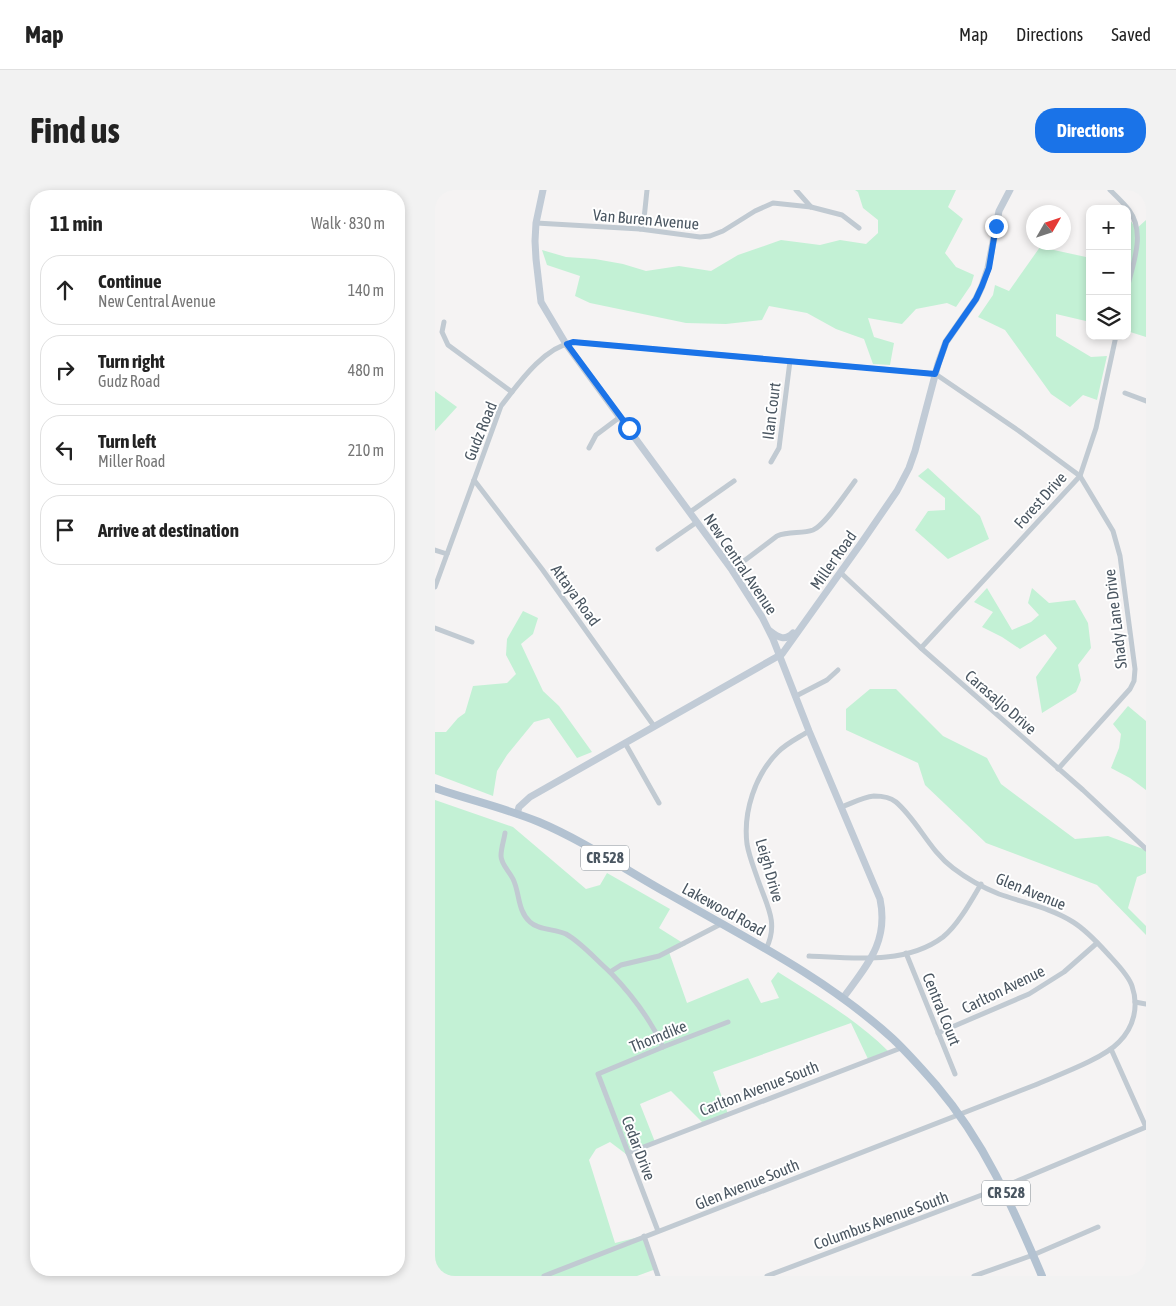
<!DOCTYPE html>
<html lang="en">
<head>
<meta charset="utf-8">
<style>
  :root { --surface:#fff; --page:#f2f2f2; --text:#222; --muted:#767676; --line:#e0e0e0; --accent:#1a73e8 }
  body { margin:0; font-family:"Asap Condensed",sans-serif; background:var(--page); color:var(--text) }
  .controls { position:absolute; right:15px; top:15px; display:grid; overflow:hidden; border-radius:10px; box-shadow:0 2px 8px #0003 }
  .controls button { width:45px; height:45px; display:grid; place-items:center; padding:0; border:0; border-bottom:1px solid var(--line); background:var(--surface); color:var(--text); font:25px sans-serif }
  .compass { position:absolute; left:591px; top:15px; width:45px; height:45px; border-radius:50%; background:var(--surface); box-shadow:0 2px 8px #0003; rotate:51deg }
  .stop { position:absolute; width:15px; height:15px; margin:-11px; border:4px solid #1a73e8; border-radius:50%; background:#fff }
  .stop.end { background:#1a73e8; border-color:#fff; box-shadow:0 1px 5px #0008 }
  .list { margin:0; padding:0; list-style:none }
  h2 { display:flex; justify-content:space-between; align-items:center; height:65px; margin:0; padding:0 20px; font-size:21px }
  h2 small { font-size:16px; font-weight:400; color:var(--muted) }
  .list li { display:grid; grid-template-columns:32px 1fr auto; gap:15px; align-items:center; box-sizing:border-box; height:70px; margin:0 10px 10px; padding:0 10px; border:1px solid var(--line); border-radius:20px }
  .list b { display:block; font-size:19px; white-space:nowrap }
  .list p { margin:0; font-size:16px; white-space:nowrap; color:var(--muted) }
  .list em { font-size:16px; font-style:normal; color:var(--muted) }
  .icon { flex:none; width:28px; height:28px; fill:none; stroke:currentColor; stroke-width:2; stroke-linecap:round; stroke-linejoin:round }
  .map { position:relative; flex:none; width:711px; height:1086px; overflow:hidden; border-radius:20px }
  header { display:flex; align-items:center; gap:30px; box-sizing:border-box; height:70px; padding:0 25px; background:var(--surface); border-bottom:1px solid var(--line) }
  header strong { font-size:24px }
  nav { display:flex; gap:28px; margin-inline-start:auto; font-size:18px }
  .intro { display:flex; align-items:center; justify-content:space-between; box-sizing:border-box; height:120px; padding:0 30px }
  h1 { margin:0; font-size:35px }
  .button { padding:12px 22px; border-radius:20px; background:var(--accent); color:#fff; font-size:18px; font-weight:700 }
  main { display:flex; gap:30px; padding:0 30px }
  aside { flex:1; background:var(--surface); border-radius:20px; box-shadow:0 2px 8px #0003 }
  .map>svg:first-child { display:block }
</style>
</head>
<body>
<header>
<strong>Map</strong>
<nav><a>Map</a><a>Directions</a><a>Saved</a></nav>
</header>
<div class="intro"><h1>Find us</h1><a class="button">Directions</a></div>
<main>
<aside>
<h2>11 min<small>Walk · 830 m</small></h2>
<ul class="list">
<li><svg class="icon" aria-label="ahead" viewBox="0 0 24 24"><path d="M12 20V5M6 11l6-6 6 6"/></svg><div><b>Continue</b><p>New Central Avenue</p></div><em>140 m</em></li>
<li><svg class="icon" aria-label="right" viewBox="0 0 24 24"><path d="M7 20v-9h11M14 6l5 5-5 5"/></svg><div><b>Turn right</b><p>Gudz Road</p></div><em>480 m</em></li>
<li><svg class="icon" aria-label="left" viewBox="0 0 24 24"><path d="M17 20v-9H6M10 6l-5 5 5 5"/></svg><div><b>Turn left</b><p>Miller Road</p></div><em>210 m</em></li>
<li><svg class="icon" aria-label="arrive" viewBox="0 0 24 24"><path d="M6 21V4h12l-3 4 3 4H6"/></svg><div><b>Arrive at destination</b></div></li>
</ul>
</aside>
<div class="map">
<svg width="711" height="1086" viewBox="0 0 711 1086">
  <rect width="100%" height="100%" fill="#f5f3f3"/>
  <!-- green -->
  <g fill="#c3f1d5">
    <polygon points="420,0 521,0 513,17 528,29 510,63 521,77 539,85 536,95 521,117 512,113 481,119 467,134 433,128 439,147 459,153 455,175 438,174 429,149 401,139 372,123 334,116 327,130 291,134 251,133 155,113 140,106 145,86 112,75 107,60 131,67 160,69 188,74 211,81 244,76 276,81 303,65 346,50 385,55 405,50 431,54 443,43 443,30 428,18 423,2"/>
    <polygon points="692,25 701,39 711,30 711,147 692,141"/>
    <polygon points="605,57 651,67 655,63 655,132 621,124 621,146 656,167 672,166 662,210 648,205 635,217 616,204 570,140 543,127 558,105 560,95 574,101"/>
    <polygon points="0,201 22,217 0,241"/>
    <polygon points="493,278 545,326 554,349 513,369 480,340 493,321 510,320 510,308 483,286"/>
    <polygon points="552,398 577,440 596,432 604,425 593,413 597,398 614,413 640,410 653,433 656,458 643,475 646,490 641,502 607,523 601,487 622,458 610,444 585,459 567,447 547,437 558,422 539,412"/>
    <polygon points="88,421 103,428 98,444 86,454 108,501 124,516 157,562 142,568 114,528 99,532 72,565 62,581 58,606 0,584 0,542 11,542 23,528 30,523 38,496 72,493 81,484 71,465 72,449"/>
    <polygon points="435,499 461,499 508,546 552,568 566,594 640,649 673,646 708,659 711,661 711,683 702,687 693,718 711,736 711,745 662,695 551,653 490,595 483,573 411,540 411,519"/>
    <polygon points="693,516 711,531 711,600 695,588 676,578 684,558 686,544 678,534"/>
    <path d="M0,610L78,637L151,699L165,695L172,683L235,719L224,738L251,755L234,762L252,813L313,788L326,813L344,808L336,791L343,782C381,806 421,829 453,861L433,869L416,833L278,882L293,924L268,933L236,901L205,914L220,952L191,964L175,952L161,959L154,970L180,1053L208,1046L221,1079L202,1086H0Z"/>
  </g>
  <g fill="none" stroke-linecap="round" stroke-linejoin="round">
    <!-- street -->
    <g stroke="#c1cad2" stroke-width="5">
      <polyline points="361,0 376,17"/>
      <path d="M675,0C681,6 688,12 694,20C711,43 698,73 692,99"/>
      <polyline points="101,33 205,39 265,47 275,46 288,41 320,21 338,13 376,17 407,25 424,38"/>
      <polyline points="205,39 209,29 212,0"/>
      <polyline points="9,132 7,142 13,155 77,202"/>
      <polyline points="690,203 711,211"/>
      <polyline points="154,258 161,245 185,227"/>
      <polyline points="336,272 344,258 355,171"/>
      <polyline points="39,290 107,379 219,536"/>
      <polyline points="255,322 299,291"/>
      <polyline points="223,359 262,332"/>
      <polyline points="0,360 12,364"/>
      <path d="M297,380L342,346C354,341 367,344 378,340C390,335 411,303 420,291"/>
      <polyline points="406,383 486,458 648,600 711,659"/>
      <path d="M0,397L66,216C84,193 108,158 138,152L491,183L502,185L584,241L645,286L678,341L685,366L700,479L699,491L695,499L623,579"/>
      <polyline points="0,438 37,452"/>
      <polyline points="486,458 645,286 661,238 681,146"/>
      <polyline points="361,506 392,490 403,480"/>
      <polyline points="190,553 224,613"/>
      <path d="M70,643C69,650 66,658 66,666C66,674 74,681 78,689C85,703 82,720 95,732C103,740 120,739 131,744C147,753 161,770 175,782L186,775L224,766L286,734"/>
      <path d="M331,759C344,733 332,716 323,690C319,678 314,666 312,654C308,622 320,585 343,562C352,553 363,548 374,541"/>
      <polyline points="471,763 520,884"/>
      <path d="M374,766C417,768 471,775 508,747C523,735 536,711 546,694"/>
      <path d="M175,782C197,805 215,828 228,857"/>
      <polyline points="700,812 711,814"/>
      <polyline points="503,843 594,804 629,782 662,753"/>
      <polyline points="676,859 711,937"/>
      <polyline points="193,963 466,858"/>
      <polyline points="223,1041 163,884 228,857 293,832"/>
      <polyline points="209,1046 223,1086"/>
      <path d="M109,1086L600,895C623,885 668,869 684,852C699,837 704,816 697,796C693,784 680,772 672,763C662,752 651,740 638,732C616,718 589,713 564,704C549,698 531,688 518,678C494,660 483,631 461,612C455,607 447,606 439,606C428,607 417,613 407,617"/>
      <polyline points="332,1086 568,997 711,937"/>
      <polyline points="539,1086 598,1065 663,1037"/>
    </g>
    <!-- secondary -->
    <g stroke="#c1cbd6" stroke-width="7">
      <path d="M108,0L101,33L100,51L101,69L106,112L131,154L297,380L327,427L338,449L374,541L445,709C454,752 432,775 408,808"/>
      <path d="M335,441C344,448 350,451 358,443"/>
      <polyline points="82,624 84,617 95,607 347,464 427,352 462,301 474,278 480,261 503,174 511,152 541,109 547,96 553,78 564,21 575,0"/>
    </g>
    <!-- primary -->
    <path stroke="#b3c2d1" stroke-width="8" d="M0,598C34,610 70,618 104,632C149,651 189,679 232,703C309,747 390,787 457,848C472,862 487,879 501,895C551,954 577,1016 607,1086"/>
  </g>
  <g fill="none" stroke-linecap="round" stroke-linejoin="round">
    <!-- route -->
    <polyline stroke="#1a73e8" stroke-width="6" points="194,238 132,154 138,152 500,184 511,152 541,109 547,96 554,78 561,36"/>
  </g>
  <g text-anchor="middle" stroke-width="4" stroke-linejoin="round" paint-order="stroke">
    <!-- shield labels -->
    <g fill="#fff" stroke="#808990" stroke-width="1">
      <rect x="146" y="655.5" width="48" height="25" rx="4"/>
      <rect x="547" y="990.5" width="48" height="25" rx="4"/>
    </g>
    <g font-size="15" font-weight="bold" fill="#4a5661">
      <text x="170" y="673">CR 528</text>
      <text x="571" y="1008">CR 528</text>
    </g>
    <!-- street labels -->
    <g font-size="16" fill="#4a5661" stroke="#fff">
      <text transform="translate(211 29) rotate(5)" y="6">Van Buren Avenue</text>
      <text transform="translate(336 221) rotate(-83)" y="6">Ilan Court</text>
      <text transform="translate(45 241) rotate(-68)" y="6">Gudz Road</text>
      <text transform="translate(605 310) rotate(-48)" y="6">Forest Drive</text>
      <text transform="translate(398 370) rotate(-55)" y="6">Miller Road</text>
      <text transform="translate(306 374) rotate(56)" y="6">New Central Avenue</text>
      <text transform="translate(141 405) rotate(54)" y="6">Attaya Road</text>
      <text transform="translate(680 429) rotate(-97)" y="6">Shady Lane Drive</text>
      <text transform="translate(566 512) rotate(41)" y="6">Carasaljo Drive</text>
      <text transform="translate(335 680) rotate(74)" y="6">Leigh Drive</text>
      <text transform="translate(596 701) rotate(22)" y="6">Glen Avenue</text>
      <text transform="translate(289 719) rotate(29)" y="6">Lakewood Road</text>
      <text transform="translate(568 799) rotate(-26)" y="6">Carlton Avenue</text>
      <text transform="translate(507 819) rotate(68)" y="6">Central Court</text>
      <text transform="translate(223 846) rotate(-22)" y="6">Thorndike</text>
      <text transform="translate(324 898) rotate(-21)" y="6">Carlton Avenue South</text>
      <text transform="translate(204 958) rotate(69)" y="6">Cedar Drive</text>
      <text transform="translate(312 994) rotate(-22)" y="6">Glen Avenue South</text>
      <text transform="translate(446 1030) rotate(-20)" y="6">Columbus Avenue South</text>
    </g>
  </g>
</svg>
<div class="controls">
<button>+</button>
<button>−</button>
<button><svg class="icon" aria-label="layers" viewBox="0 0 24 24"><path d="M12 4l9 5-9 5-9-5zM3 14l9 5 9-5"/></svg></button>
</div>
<svg class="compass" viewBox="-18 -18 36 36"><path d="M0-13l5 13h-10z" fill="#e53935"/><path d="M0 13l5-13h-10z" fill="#767676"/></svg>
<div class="stop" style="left:194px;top:238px"></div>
<div class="stop end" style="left:561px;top:36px"></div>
</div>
</main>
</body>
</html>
